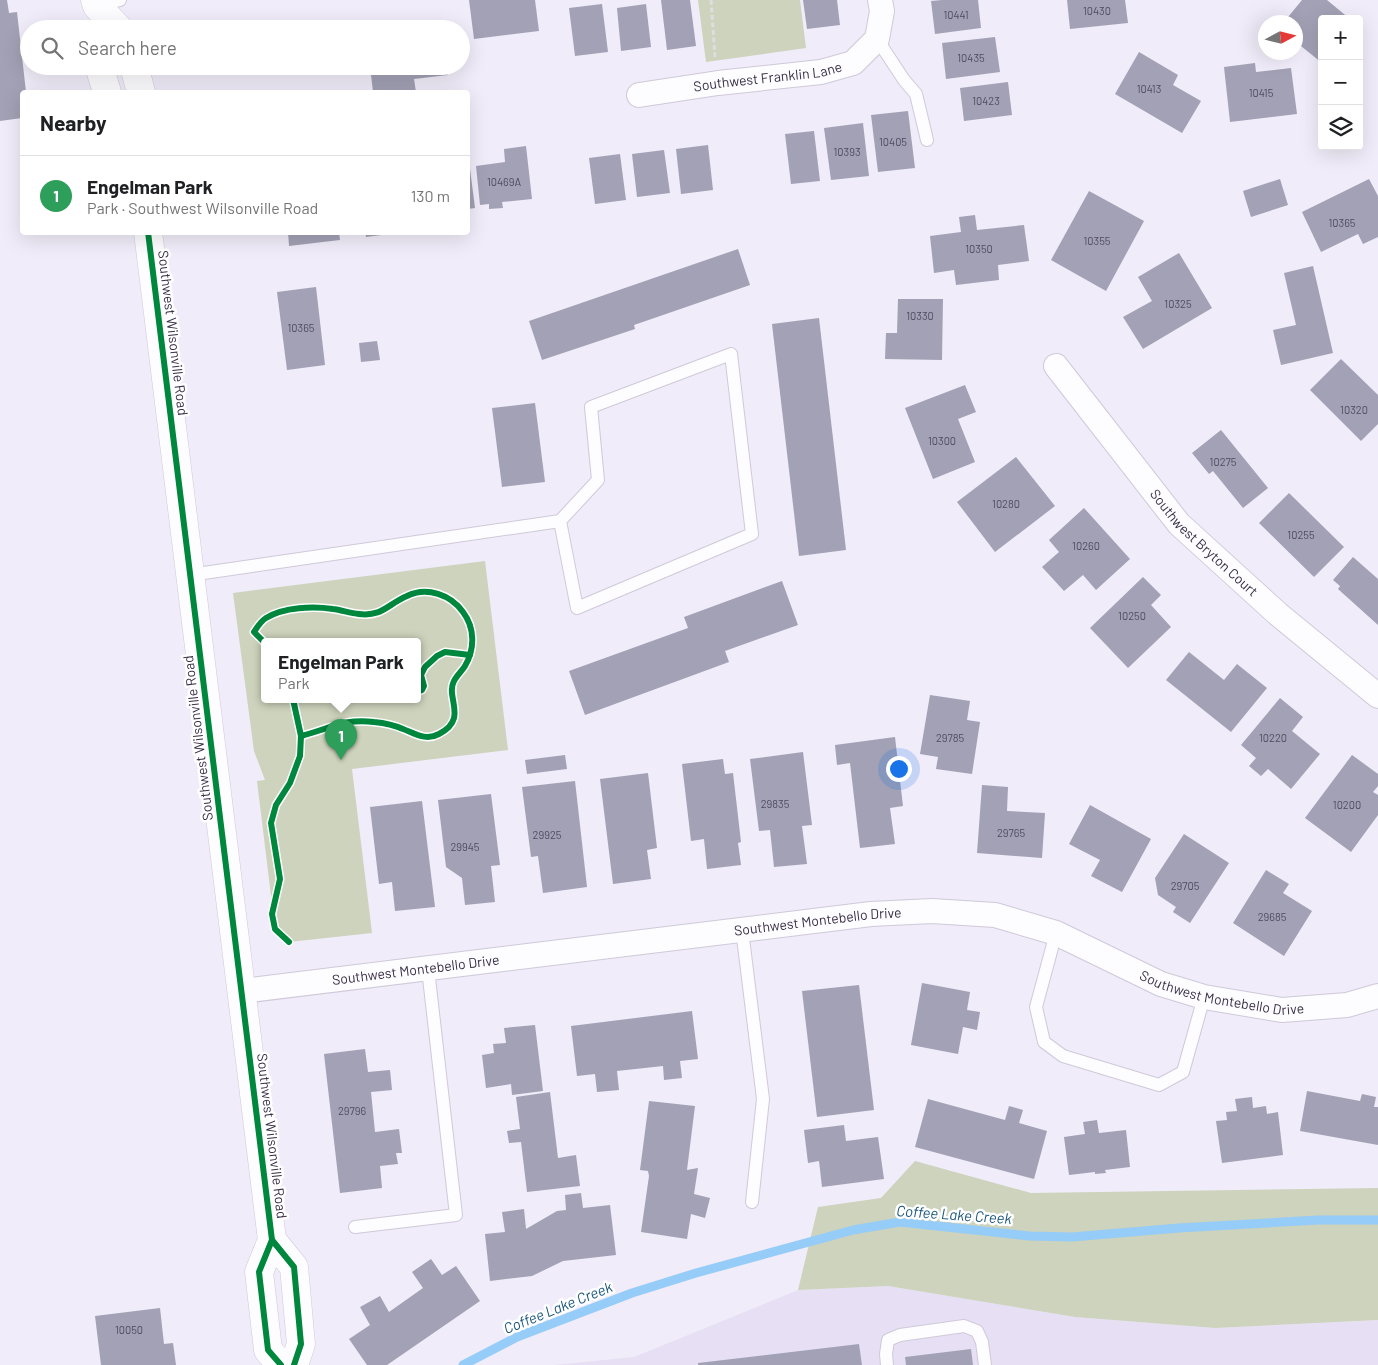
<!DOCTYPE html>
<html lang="en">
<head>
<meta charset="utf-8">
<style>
  :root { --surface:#fff; --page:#f6f6f6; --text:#202124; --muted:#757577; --line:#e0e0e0; --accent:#0f766e }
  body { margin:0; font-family:Barlow,sans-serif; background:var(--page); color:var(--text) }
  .controls { position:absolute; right:15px; top:15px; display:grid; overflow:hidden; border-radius:5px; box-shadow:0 5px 20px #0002 }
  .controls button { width:45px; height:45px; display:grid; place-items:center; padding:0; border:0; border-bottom:1px solid var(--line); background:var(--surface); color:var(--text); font:25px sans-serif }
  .compass { position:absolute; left:1258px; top:15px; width:45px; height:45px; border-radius:50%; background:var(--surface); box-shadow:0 5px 20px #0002; rotate:83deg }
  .you { position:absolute; left:898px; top:768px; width:18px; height:18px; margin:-12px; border:4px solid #fff; border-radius:50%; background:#1a73e8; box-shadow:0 0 0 8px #1a73e833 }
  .badge { display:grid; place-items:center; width:32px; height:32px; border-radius:50%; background:var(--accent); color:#fff; font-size:16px; font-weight:700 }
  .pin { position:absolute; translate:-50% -41px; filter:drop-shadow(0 1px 2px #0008) }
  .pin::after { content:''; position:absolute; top:26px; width:18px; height:15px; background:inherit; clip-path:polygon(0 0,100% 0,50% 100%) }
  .popup { position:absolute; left:261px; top:638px; width:160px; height:65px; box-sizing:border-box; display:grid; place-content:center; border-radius:5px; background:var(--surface); filter:drop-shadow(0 1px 4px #0005); font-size:16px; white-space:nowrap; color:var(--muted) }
  .popup b { font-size:19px; color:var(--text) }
  .popup::after { content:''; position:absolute; left:50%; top:100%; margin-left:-10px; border:10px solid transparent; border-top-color:var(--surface) }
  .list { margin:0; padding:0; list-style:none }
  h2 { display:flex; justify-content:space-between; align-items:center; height:65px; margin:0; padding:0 20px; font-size:21px }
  h2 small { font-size:16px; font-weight:400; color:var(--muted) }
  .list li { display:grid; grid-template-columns:32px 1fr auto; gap:15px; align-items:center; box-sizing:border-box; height:80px; padding:0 20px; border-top:1px solid var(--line) }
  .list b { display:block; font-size:19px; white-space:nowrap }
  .list p { margin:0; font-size:16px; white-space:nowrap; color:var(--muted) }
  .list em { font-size:16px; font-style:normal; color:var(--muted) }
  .icon { flex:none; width:28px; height:28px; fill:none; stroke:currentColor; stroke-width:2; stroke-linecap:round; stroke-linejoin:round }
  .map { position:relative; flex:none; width:1378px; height:1365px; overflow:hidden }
  .search { position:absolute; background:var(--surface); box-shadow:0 5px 20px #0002; left:20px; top:20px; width:450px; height:55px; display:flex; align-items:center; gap:12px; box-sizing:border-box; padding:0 18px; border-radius:28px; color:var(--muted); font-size:19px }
  .panel { position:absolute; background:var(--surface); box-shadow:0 5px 20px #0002; left:20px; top:90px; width:450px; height:145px; border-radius:5px }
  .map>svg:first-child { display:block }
</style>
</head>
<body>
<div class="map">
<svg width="1378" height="1365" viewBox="0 0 1378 1365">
  <rect width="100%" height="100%" fill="#f0ecf9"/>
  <!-- built -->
  <polygon fill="#e7e0f5" points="888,1286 1075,1317 1215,1328 1378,1320 1378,1365 554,1365 634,1357 798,1290"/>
  <!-- green -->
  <g fill="#cdd3bc" fill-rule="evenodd">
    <polygon points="698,0 800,0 806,48 706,62"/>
    <path d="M485,561L508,750L352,769L372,933L289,942L277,927L274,920L257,781L265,780L254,751L233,593ZM265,641H417V699H265Z"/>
    <polygon points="915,1161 1031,1193 1378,1188 1378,1320 1215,1328 1075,1317 888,1286 798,1290 818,1207 881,1198"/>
  </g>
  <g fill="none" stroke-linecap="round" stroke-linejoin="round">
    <!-- stream -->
    <polyline stroke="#95ccf8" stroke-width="9" points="463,1365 517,1337 632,1293 696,1273 853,1230 900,1222 1029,1236 1072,1237 1179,1228 1318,1220 1378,1220"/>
  </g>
  <!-- building -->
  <g fill="#a2a1b5">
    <polygon points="0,0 7,0 9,13 17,12 26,92 22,92 22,118 0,121"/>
    <polygon points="469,0 535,0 539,31 474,39"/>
    <polygon points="661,0 690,0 696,46 667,50"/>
    <polygon points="803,0 837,0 840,25 807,29"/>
    <polygon points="942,0 978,0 981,28 935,34 931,1"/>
    <polygon points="1067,0 1125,0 1128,23 1070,29"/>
    <polygon points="1302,0 1327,0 1350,19 1322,19 1322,63 1296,42 1296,22 1284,22"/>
    <polygon points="602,4 608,52 575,56 569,8"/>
    <polygon points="646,4 651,47 621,51 617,8"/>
    <polygon points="995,37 1000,72 946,79 942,43"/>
    <polygon points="1139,52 1178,75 1173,85 1201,101 1182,133 1115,94"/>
    <polygon points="1255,63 1256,72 1291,68 1297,114 1230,122 1224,67"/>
    <polygon points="370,66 447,66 448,75 414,79 416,92 373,92"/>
    <polygon points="1008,82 1012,115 964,121 960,88"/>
    <polygon points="908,111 915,168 878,172 871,115"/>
    <polygon points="863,123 869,176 831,180 824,128"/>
    <polygon points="814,131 820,181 791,184 785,134"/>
    <polygon points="708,145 713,190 681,194 676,149"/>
    <polygon points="526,146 532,199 502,202 503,208 489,209 489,204 480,205 476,166 505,162 504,149"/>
    <polygon points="664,150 670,193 637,197 632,154"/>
    <polygon points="468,153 475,208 468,209"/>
    <polygon points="620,154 626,200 595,204 589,158"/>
    <polygon points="1280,179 1288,205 1251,217 1243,191"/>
    <polygon points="1369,179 1378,196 1378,237 1363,244 1358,234 1321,252 1302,212"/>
    <polygon points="1089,191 1144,221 1106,291 1051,260"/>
    <polygon points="975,215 977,230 1024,225 1029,261 998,265 999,280 956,285 954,270 934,273 930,236 961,232 959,217"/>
    <polygon points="288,232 339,232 340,240 289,246"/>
    <polygon points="365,232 389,232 389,234 366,237"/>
    <polygon points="738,249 750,285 634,325 635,329 542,360 529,321"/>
    <polygon points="1179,253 1212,308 1143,349 1123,317 1152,301 1138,277"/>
    <polygon points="1313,266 1333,353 1281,365 1273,330 1296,325 1284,273"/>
    <polygon points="316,287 325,365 287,370 277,292"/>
    <polygon points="898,299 943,299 942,360 885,359 886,333 897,333"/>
    <polygon points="819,318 846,550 799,556 772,324"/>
    <polygon points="377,341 380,360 361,362 359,343"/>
    <polygon points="1341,359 1378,395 1378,424 1361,441 1310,390"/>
    <polygon points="965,385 976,412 958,419 975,462 933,479 905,408"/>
    <polygon points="535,403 545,482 502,487 492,408"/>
    <polygon points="1221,430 1268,488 1243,508 1213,471 1209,474 1192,453"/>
    <polygon points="1016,457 1055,506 995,552 957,502"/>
    <polygon points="1289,493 1344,547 1314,577 1259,523"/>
    <polygon points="1084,508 1130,559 1096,590 1083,575 1064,591 1042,567 1059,552 1049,540"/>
    <polygon points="1353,557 1378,579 1378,625 1338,589 1340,586 1333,580"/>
    <polygon points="1143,577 1161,595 1151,605 1171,627 1128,668 1090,628"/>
    <polygon points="782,581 798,625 725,651 729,662 585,715 569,671 688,628 684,617"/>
    <polygon points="1189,652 1224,680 1237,664 1267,688 1231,732 1166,680"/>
    <polygon points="930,695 970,701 967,720 980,722 972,774 936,769 938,757 920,754"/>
    <polygon points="1280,698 1303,717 1292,731 1320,754 1291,789 1268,769 1261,776 1249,766 1256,758 1241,745"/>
    <polygon points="895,737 903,806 890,808 895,844 860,848 850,763 837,765 835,745"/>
    <polygon points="803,752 812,825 802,826 807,864 774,867 770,830 759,831 750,759"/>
    <polygon points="565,755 567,769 527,774 525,760"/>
    <polygon points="1352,755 1378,774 1378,786 1373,792 1378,795 1378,815 1351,852 1305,818"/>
    <polygon points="723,759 725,774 733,773 741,842 738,843 741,865 707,869 704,839 691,841 682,764"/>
    <polygon points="648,773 657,848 647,850 651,879 613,884 600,779"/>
    <polygon points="575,781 587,887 543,893 538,856 531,857 522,787"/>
    <polygon points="982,785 1008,787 1007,811 1045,813 1042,858 977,853"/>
    <polygon points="491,794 500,865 491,866 495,902 465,905 462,878 446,867 438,800"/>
    <polygon points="422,801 435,907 395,911 392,882 379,884 370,807"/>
    <polygon points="1090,805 1151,839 1122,892 1091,876 1100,860 1069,844"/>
    <polygon points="1184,834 1229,863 1190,923 1173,912 1176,907 1158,895 1155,878"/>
    <polygon points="1266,870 1289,884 1283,893 1312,911 1284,956 1233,923"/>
    <polygon points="922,983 970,992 967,1010 980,1012 977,1030 963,1027 958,1054 911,1045"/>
    <polygon points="859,985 874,1110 817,1117 802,991"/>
    <polygon points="692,1011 698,1059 680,1061 682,1078 664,1080 663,1066 617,1071 619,1090 597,1092 595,1074 577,1076 571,1026"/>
    <polygon points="535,1025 543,1091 512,1095 511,1084 486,1088 482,1055 494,1053 493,1044 506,1043 504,1028"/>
    <polygon points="365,1049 368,1072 390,1070 392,1090 371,1092 375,1132 399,1129 402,1153 396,1153 398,1164 380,1166 382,1188 340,1193 324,1054"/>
    <polygon points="1307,1091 1360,1101 1362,1094 1376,1097 1374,1107 1378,1107 1378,1145 1300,1131"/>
    <polygon points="550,1092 558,1158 576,1155 580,1186 527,1192 521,1142 509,1143 507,1131 520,1129 516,1097"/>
    <polygon points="1252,1097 1253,1108 1266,1106 1267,1114 1278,1112 1283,1155 1222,1163 1216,1121 1227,1120 1226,1112 1237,1111 1235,1099"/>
    <polygon points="928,1099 1005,1120 1009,1106 1023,1110 1019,1123 1047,1131 1034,1179 915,1147"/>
    <polygon points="649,1101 695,1106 687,1170 698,1168 694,1194 710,1198 705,1218 691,1214 687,1239 641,1232 649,1176 648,1171 640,1170"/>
    <polygon points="1097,1120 1099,1133 1126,1130 1130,1167 1105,1170 1106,1173 1095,1174 1095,1172 1069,1175 1064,1137 1085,1134 1083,1122"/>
    <polygon points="844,1125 846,1141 878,1137 884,1179 822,1187 819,1161 808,1163 804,1130"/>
    <polygon points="581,1193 583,1208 610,1205 616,1255 563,1261 532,1276 490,1281 485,1234 505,1232 502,1212 524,1209 526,1229 557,1211 566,1210 565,1195"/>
    <polygon points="431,1259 442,1275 456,1266 480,1301 387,1365 367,1365 349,1339 370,1325 360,1307 380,1296 389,1312 423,1288 412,1272"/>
    <polygon points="160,1308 164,1344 173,1343 176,1365 101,1365 95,1316"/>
    <polygon points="859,1344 862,1365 698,1365 698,1363"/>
    <polygon points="971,1349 973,1365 906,1365 905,1357"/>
  </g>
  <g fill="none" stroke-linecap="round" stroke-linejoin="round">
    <defs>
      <g id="service">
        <polyline points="97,6 120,0"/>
        <polyline points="877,39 904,80 916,94 927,140"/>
        <polyline points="190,575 560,521 577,608 752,534 731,354 591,407 598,480 560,521"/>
        <polyline points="742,930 763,1099 752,1202"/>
        <polyline points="1056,933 1036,1007 1044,1042 1063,1056 1159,1085 1183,1072 1204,997"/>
        <polyline points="355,1227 456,1215 428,969"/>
        <polyline points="887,1365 886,1354 888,1340 900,1335 964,1326 977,1331 982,1342 985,1365"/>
      </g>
      <g id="minor">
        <path id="s1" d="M639,95L718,83L821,72L853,63L877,39L882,11L880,0"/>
        <path id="s2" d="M1056,366L1179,524L1278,614L1378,696"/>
        <path id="s3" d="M242,991L871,914L932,911L995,915L1056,933L1161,984L1204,997L1282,1010L1347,1005L1378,996"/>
      </g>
      <g id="secondary">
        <polyline points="95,0 97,6 119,29"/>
        <polyline points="99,66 107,92"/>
        <polyline points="134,66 141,92"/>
        <polyline points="148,232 272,1240 259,1272 268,1350 281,1365"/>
        <polyline points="272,1240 294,1267 301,1344 294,1365"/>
      </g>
    </defs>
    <!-- service casing -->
    <use href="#service" stroke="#cfc9da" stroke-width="14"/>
    <!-- minor casing -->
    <use href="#minor" stroke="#cfc9da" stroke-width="26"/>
    <!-- secondary casing -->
    <use href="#secondary" stroke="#cfc9da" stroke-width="29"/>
    <!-- path -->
    <polyline stroke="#dedde2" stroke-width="3" stroke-dasharray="5 2.5" stroke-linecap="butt" points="711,0 715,57"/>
    <!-- service -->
    <use href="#service" stroke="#fdfcfe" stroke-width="12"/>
    <!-- minor -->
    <use href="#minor" stroke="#fdfcfe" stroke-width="24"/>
    <!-- secondary -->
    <use href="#secondary" stroke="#fdfcfe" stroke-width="28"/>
    <defs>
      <g id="cycleway">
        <polyline points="148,232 272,1240 259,1272 268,1350 281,1365"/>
        <path d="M265,643L254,632C258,626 261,621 266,618C284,607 313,606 333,609C341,610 350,613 359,614C382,617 388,604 407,596C427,586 451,595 463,612C475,628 475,649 465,666C462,671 457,675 454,681C445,697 469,719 439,734C426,741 416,734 403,729C394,725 384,723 374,722C344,718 329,729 301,736"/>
        <polyline points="417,692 422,690 424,686 421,675 425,667 437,656 445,652 470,655"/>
        <polyline points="289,942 275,929 272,914 280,879 271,823 276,805 290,783 300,756 301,736 293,699"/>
        <polyline points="272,1240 294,1267 301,1344 294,1365"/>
      </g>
    </defs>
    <!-- cycleway casing -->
    <use href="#cycleway" stroke="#fff" stroke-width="9"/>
    <!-- cycleway -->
    <use href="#cycleway" stroke="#00873e" stroke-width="6"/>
  </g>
  <g text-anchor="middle" stroke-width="5" stroke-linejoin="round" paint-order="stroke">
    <!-- number labels -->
    <g font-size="11" fill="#524c62">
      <text x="1097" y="15">10430</text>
      <text x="956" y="19">10441</text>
      <text x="971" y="62">10435</text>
      <text x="1149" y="93">10413</text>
      <text x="1261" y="97">10415</text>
      <text x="986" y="105">10423</text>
      <text x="893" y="146">10405</text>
      <text x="847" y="156">10393</text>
      <text x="504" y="186">10469A</text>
      <text x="1342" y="227">10365</text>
      <text x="1097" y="245">10355</text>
      <text x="979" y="253">10350</text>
      <text x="1178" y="308">10325</text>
      <text x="920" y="320">10330</text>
      <text x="301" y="332">10365</text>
      <text x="1354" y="414">10320</text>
      <text x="942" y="445">10300</text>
      <text x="1223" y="466">10275</text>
      <text x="1006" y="508">10280</text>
      <text x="1301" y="539">10255</text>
      <text x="1086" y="550">10260</text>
      <text x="1132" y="620">10250</text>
      <text x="950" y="742">29785</text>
      <text x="1273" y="742">10220</text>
      <text x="775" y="808">29835</text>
      <text x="1347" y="809">10200</text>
      <text x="1011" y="837">29765</text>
      <text x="547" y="839">29925</text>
      <text x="465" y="851">29945</text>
      <text x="1185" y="890">29705</text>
      <text x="1272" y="921">29685</text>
      <text x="352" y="1115">29796</text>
      <text x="129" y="1334">10050</text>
    </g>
    <!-- street labels -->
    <g font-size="14" fill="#372f46" stroke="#fff">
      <text dy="5" stroke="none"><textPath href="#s1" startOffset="130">Southwest Franklin Lane</textPath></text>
      <text transform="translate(173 333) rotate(83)" y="5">Southwest Wilsonville Road</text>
      <text dy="5" stroke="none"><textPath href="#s2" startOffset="231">Southwest Bryton Court</textPath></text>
      <text transform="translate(198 738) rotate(-97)" y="5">Southwest Wilsonville Road</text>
      <text dy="5" stroke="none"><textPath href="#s3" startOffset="580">Southwest Montebello Drive</textPath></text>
      <text dy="5" stroke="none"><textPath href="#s3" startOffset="175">Southwest Montebello Drive</textPath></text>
      <text dy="5" stroke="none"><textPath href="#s3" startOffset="1000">Southwest Montebello Drive</textPath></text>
      <text transform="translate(272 1136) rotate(83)" y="5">Southwest Wilsonville Road</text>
    </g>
    <!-- water labels -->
    <g font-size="15" font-style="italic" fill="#1a567c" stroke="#fff">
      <text transform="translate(954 1215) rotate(4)" y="5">Coffee Lake Creek</text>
      <text transform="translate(558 1308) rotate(-22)" y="5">Coffee Lake Creek</text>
    </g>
  </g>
</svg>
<div class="controls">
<button>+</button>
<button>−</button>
<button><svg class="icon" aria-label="layers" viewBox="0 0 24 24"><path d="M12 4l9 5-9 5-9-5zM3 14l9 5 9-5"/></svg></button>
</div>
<svg class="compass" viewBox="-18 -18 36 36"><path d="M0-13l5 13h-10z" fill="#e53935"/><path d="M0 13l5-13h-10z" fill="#757577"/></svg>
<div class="you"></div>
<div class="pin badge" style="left:341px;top:760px;background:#2e9e5b">1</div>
<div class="popup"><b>Engelman Park</b>Park</div>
<div class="search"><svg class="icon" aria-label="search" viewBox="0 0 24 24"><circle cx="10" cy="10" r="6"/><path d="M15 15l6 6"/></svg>Search here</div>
<section class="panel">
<h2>Nearby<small></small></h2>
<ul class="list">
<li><span class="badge" style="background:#2e9e5b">1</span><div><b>Engelman Park</b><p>Park · Southwest Wilsonville Road</p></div><em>130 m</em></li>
</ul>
</section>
</div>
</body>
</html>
